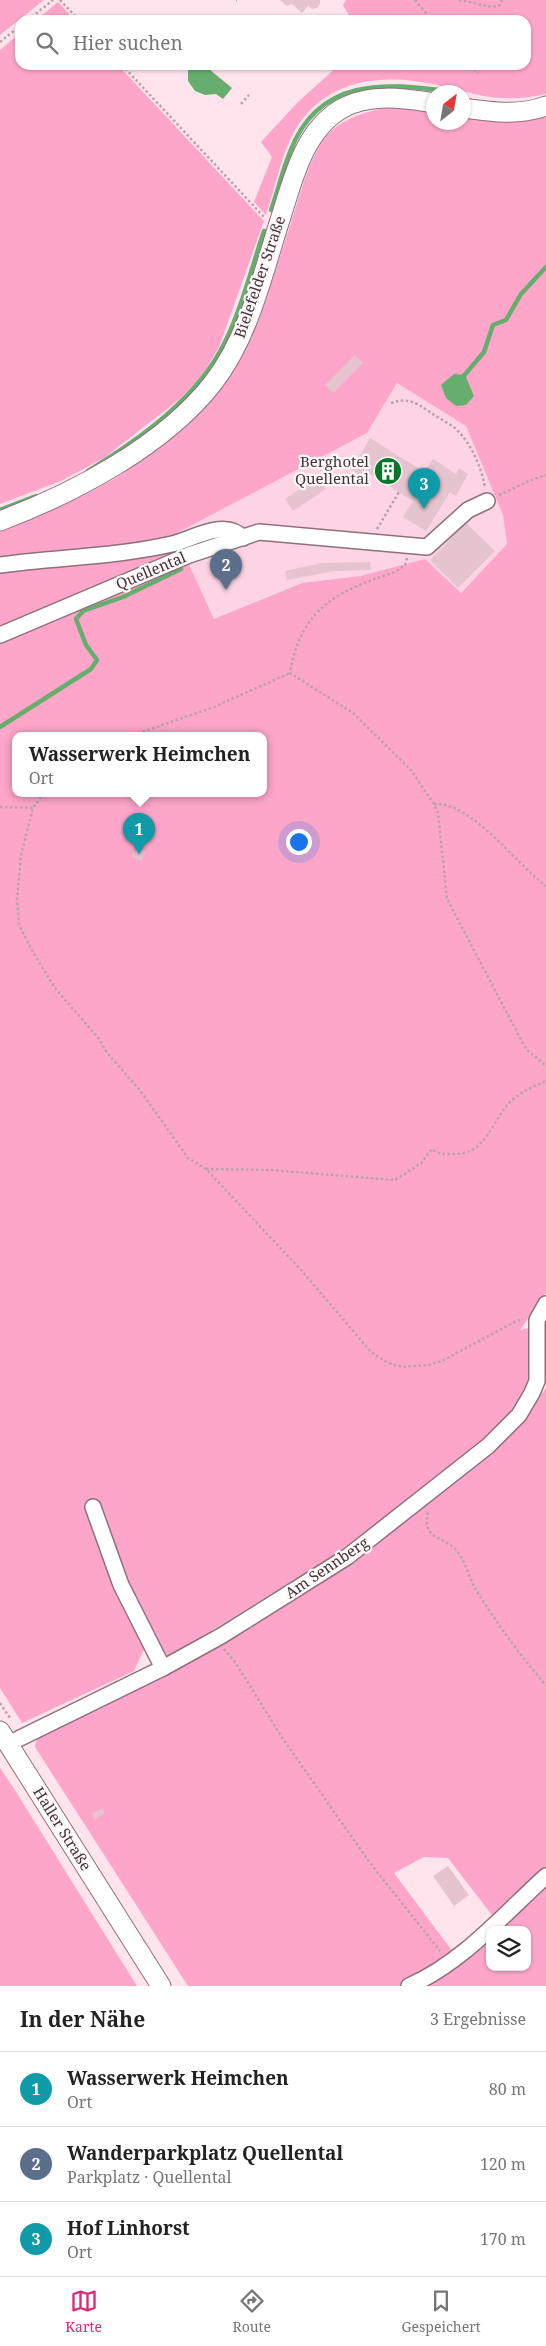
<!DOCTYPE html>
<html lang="de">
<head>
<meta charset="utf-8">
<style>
  :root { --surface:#fff; --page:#f2f2f2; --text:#222; --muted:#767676; --line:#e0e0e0; --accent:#db2777 }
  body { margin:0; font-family:"Noto Serif",serif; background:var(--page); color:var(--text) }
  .controls { position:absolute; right:15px; bottom:15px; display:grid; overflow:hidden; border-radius:10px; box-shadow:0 1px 4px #0004 }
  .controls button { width:45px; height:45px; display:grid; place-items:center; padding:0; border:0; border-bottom:1px solid var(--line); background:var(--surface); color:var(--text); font:25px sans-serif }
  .compass { position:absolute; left:426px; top:85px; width:45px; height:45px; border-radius:50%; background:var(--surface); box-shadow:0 1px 4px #0004; rotate:31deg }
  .you { position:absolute; left:298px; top:841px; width:18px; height:18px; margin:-12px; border:4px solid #fff; border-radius:50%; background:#1a73e8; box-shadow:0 0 0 8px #1a73e833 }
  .badge { display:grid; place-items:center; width:32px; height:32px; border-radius:50%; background:var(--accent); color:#fff; font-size:16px; font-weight:700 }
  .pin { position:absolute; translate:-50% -41px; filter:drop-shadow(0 1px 2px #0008) }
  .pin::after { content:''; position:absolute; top:26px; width:18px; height:15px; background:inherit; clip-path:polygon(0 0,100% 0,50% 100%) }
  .popup { position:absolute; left:12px; top:732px; width:255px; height:65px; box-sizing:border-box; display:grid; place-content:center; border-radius:10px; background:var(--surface); filter:drop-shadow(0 1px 4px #0005); font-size:16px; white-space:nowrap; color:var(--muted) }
  .popup b { font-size:19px; color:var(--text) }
  .popup::after { content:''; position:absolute; left:50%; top:100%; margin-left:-10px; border:10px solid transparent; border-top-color:var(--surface) }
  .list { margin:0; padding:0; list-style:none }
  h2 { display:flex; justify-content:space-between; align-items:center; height:65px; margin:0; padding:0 20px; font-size:21px }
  h2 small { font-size:16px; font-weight:400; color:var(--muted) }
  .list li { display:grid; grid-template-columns:32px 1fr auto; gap:15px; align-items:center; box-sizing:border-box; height:75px; padding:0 20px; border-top:1px solid var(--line) }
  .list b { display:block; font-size:19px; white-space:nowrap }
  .list p { margin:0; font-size:16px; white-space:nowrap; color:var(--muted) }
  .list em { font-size:16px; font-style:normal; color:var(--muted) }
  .icon { flex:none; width:28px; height:28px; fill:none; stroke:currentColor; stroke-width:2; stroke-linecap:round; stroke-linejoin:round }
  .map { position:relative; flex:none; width:546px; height:1986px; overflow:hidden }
  .search { position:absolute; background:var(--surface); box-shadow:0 1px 4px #0004; left:15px; right:15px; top:15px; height:55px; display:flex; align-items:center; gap:12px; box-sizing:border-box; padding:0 18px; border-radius:15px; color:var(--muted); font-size:19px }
  .sheet { height:290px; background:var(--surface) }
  nav { display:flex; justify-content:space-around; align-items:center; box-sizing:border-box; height:70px; border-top:1px solid var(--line); background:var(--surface); font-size:14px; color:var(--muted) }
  nav a { display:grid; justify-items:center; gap:2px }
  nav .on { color:var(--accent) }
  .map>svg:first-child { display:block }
</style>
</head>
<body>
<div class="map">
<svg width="546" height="1986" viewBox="0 0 546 1986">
  <rect width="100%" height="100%" fill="#ffe4ee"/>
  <!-- built -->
  <polygon fill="#fdd4e3" points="397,383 466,426 503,515 507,544 460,593 425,559 360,576 302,583 214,619 175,534 367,433"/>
  <!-- green -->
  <g fill="#fda6c9" fill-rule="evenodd">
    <polygon points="0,0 44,0 0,35"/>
    <path d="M346,0H546V94C502,104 479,95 438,85C382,73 325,78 294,132C282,153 274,192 266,215L254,202L272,157L261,142L298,102L339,65H526V20H352L343,5Z"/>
    <polygon points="58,2 75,20 36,20"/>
    <polygon points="20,33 20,65 118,65 264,221 219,347 206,369 194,384 181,398 104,458 61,481 0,504 0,50"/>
    <path d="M383,108H407L433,112L434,122H464V117L517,122L546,117V1293L520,1330L529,1328L533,1333L532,1382L517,1410L497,1434L342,1551L168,1657L128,1589L116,1595L145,1647L134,1671L22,1723L0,1688V529C39,516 79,500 114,479C129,470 143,458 157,448C176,434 196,419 211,401C252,353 273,279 292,219C300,195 307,167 320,145C333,122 359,114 383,108ZM397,383L466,426L503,515L507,544L461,593L425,559L360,576L302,583L214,619L175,534L367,433ZM15,735H263V793H15Z"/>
    <polygon points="546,1388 546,1872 495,1919 448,1858 424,1857 394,1873 459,1960 490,1932 490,1967 527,1967 527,1930 492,1930 546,1880 546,1986 188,1986 35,1747 37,1738 342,1570 513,1432"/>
    <polygon points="0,1768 13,1787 137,1986 0,1986"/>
  </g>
  <!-- water -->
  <g fill="#65ae6e">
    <polygon points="182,65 204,65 232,88 223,99 216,94 205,95 195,91 188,81 188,70"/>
    <polygon points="454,374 465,375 474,396 466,405 456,406 446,398 441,385"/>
  </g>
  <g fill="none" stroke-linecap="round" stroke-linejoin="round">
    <!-- stream -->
    <g stroke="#65ae6e" stroke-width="4.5">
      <path d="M271,210C278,191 282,171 290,152C318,77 385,82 451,92"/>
      <polyline points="462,378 484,352 493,325 506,320 521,294 546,267"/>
      <path d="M88,471C140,439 198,398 225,342C242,307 252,267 264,231"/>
      <polyline points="0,510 36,496"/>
      <polyline points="0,727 91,669 97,660 86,645 76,619 83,611 123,597 181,569"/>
    </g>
  </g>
  <!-- building -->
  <g fill="#e5c4d0">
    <polygon points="280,0 320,0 320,4 317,8 312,9 308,6 302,13 292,4 287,6"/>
    <polygon points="355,355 363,363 333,393 325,385"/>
    <polygon points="370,438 424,472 433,459 456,474 459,468 468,474 456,496 450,492 426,531 403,517 413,501 370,474 366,478 352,470"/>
    <polygon points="318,477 326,489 293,511 285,499"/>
    <polygon points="466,523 495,551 458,588 430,560"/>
    <polygon points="370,562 371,570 335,571 287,580 285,571 322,563"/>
    <polygon points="138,847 146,852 141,861 132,856"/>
    <polygon points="102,1808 105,1813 95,1819 92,1814"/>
    <polygon points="448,1866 469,1895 454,1906 433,1876"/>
  </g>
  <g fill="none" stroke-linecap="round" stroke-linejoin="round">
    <defs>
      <g id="minor">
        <path d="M0,565C57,557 115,557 172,544C193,539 225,518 243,538"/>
        <polyline points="0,635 189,555 259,532 427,547 468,510 487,501"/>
        <polyline points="93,1507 121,1585 163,1668"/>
        <polyline points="8,1744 163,1668 221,1636 347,1557 488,1446 519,1415 532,1393 537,1381 537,1320 546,1304"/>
        <path d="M409,1986C462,1963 503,1915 546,1876"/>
      </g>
      <g id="major">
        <path d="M464,108C492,112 519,116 546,106"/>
        <path d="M0,521C74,493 164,446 213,383C248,338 262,277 279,223C292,184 302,132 341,109C369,93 403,98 434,103"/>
        <polyline points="0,1731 161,1986"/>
      </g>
    </defs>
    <!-- minor casing -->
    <use href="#minor" stroke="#8e707b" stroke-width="18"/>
    <!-- major casing -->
    <use href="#major" stroke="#8e707b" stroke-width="21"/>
    <!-- path -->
    <g stroke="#b8a2aa" stroke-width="2.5" stroke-dasharray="2.5 2.5" stroke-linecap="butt">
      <polyline points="60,0 79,20"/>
      <polyline points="236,0 237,0"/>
      <polyline points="415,0 432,20"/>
      <polyline points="459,0 492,7 500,5 502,0"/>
      <polyline points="274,16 278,20"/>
      <polyline points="28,20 53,0"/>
      <polyline points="0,42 20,26"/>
      <polyline points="122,65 264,217"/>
      <polyline points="471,65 478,73"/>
      <polyline points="241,104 249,95"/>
      <path d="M391,403C408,397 416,403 430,412C438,418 449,423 456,429C471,443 482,468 485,488"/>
      <polyline points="499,495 531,480 546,475"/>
      <polyline points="377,529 399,492"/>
      <path d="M407,558L405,565L395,572C337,591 301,608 290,673L353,713L411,770L434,804L438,813L447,899L526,1049L546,1066"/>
      <polyline points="133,735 214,707 290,673"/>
      <polyline points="44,793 33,808 21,855 17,899 19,925 34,954 55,988 99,1039 107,1053 139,1089 188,1158 206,1169 302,1271 371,1352 388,1363 403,1367 428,1365 442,1361 516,1321 523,1319"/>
      <path d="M434,804C471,801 517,865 546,886"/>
      <polyline points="0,807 33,808"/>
      <path d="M206,1169L270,1170L395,1180L421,1163L432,1149C438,1154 443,1154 450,1154C487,1156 489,1124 510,1102C520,1092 533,1087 546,1081"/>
      <path d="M428,1512C421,1539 442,1535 456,1550C466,1561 468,1576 475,1588C495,1621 521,1657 546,1685"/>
      <polyline points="224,1649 235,1662 283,1739 370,1863 440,1951"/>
      <polyline points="0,1703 10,1718"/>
    </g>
    <!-- minor -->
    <use href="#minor" stroke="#fff" stroke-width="15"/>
    <!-- major -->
    <use href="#major" stroke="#fff" stroke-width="19"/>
  </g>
  <!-- icons -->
  <defs>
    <symbol id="building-disc" viewBox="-11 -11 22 22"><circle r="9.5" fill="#06762a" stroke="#fff8fa"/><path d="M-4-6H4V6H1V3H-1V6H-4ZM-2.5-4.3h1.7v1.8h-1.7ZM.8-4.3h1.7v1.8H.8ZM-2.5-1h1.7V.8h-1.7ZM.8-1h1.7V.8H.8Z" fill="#fff"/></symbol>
  </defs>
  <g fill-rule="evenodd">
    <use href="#building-disc" x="372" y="455" width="32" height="32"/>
  </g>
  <g text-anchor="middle" stroke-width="4.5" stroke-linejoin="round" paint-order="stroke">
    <!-- street labels -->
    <g font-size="15" fill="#413439" stroke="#fff8fa">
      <text transform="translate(260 277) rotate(-71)" y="5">Bielefelder Straße</text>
      <text transform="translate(151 571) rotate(-23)" y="5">Quellental</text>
      <text transform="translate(327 1568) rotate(-34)" y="5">Am Sennberg</text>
      <text transform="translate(62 1829) rotate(58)" y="5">Haller Straße</text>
    </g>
    <!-- poi labels -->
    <g font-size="15" fill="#413439" stroke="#fff8fa" text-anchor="end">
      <text x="369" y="467">Berghotel<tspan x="369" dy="17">Quellental</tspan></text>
    </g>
  </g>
</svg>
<div class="controls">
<button><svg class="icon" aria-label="layers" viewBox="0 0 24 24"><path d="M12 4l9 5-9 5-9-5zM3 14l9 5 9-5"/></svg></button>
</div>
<svg class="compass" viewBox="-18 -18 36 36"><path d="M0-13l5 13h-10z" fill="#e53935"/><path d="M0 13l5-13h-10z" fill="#767676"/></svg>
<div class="you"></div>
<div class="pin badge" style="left:139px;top:854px;background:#0f9aa8">1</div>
<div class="popup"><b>Wasserwerk Heimchen</b>Ort</div>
<div class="pin badge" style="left:226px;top:590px;background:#5c6f8a">2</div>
<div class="pin badge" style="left:424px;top:509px;background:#0f9aa8">3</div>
<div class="search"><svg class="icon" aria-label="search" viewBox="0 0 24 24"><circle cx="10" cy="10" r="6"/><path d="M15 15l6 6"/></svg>Hier suchen</div>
</div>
<section class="sheet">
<h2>In der Nähe<small>3 Ergebnisse</small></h2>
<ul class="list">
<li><span class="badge" style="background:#0f9aa8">1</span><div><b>Wasserwerk Heimchen</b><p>Ort</p></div><em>80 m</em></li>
<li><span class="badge" style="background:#5c6f8a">2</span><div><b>Wanderparkplatz Quellental</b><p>Parkplatz · Quellental</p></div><em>120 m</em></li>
<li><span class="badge" style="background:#0f9aa8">3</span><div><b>Hof Linhorst</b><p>Ort</p></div><em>170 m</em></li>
</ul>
</section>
<nav>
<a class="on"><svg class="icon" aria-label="map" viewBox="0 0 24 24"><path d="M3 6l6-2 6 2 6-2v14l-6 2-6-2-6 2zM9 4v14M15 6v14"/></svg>Karte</a>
<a><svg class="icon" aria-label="directions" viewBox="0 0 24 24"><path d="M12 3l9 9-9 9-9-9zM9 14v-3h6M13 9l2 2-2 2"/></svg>Route</a>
<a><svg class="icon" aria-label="saved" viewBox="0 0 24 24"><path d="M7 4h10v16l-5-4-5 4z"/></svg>Gespeichert</a>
</nav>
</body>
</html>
